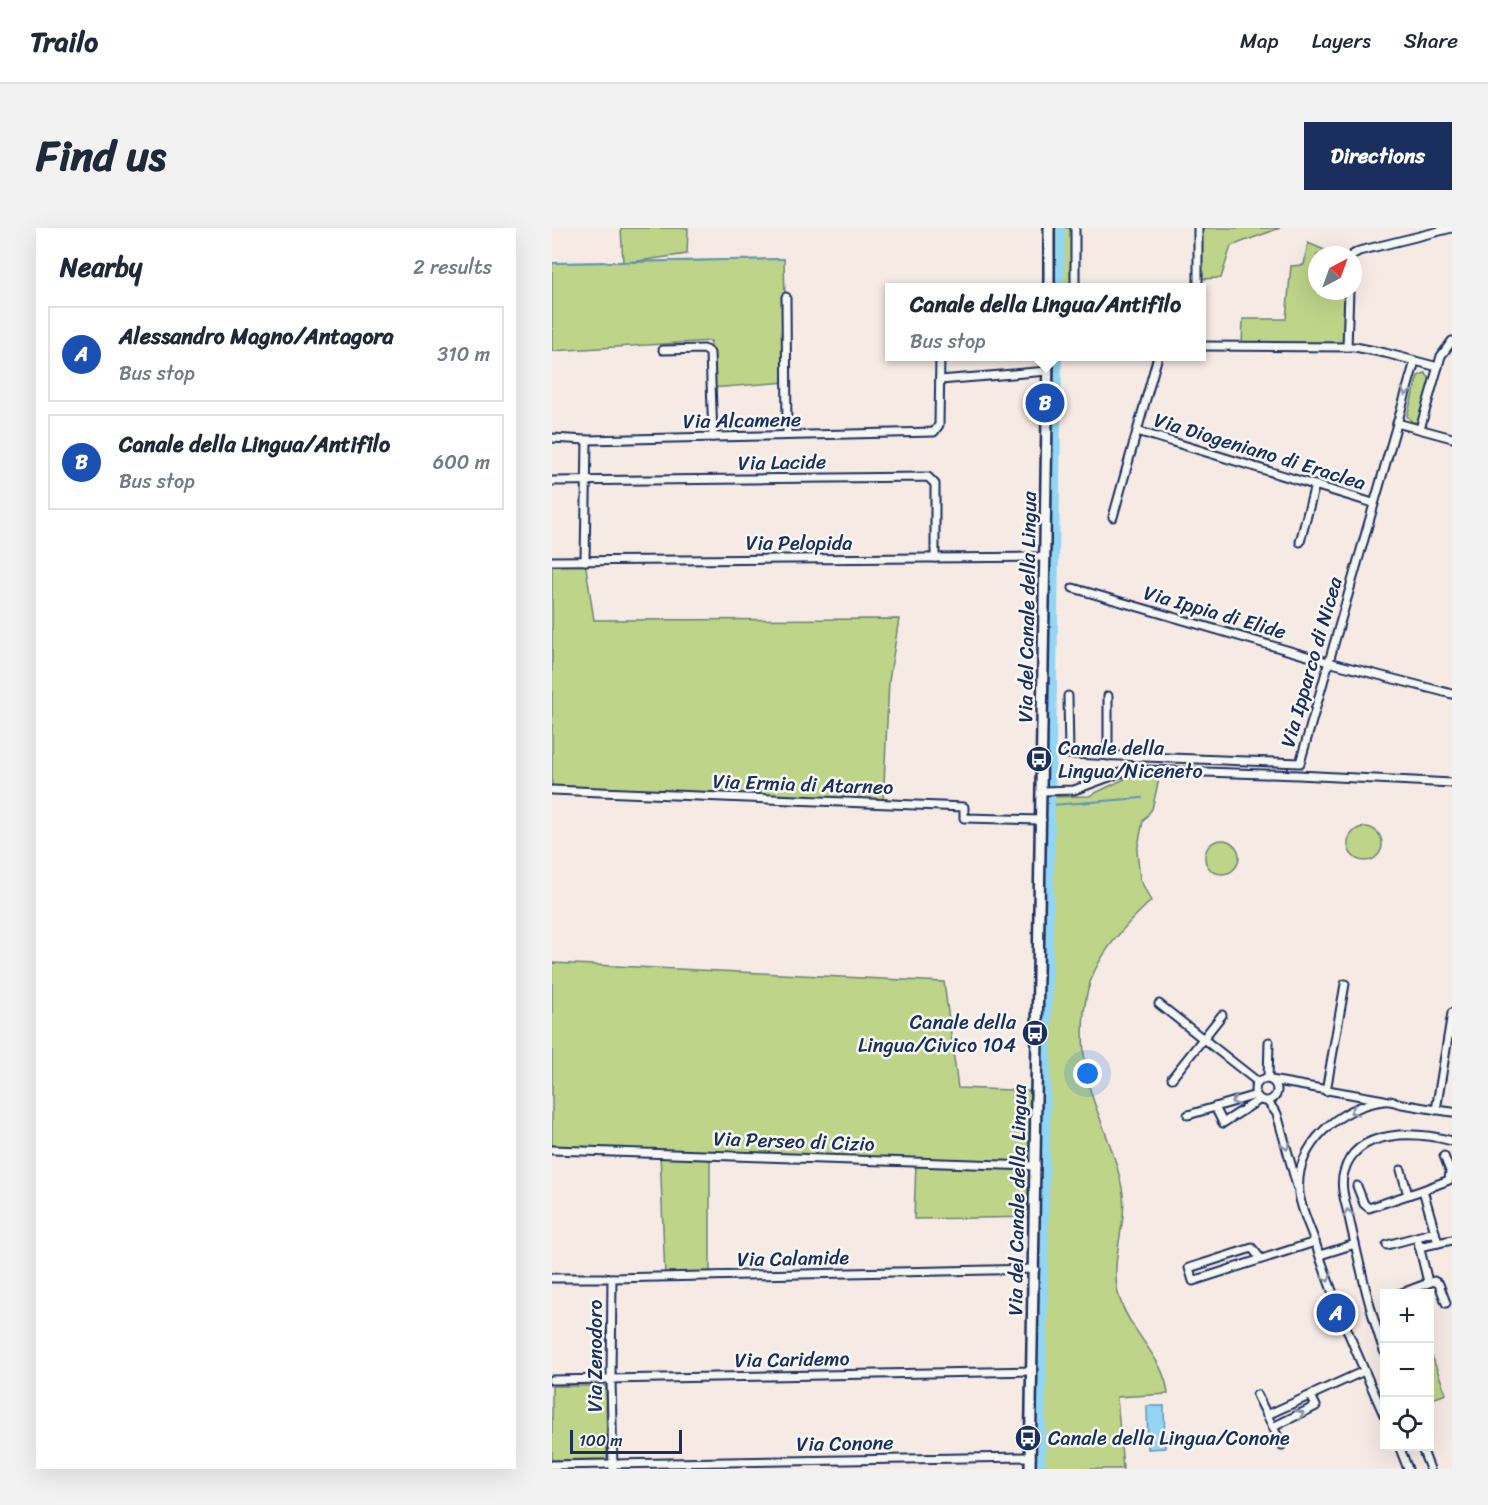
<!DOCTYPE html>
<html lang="en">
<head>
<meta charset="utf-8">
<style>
  :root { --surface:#fff; --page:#f2f2f3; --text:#1f2937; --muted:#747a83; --line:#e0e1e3; --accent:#1b2f5e }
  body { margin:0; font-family:Sriracha,sans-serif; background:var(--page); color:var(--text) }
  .controls { position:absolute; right:18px; bottom:18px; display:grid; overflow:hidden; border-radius:0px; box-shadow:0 6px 24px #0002 }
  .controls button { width:54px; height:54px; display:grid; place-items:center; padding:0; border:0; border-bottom:2px solid var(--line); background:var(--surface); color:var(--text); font:30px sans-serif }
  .compass { position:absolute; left:756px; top:18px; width:54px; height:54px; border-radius:50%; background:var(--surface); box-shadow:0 6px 24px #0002; rotate:41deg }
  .scale { position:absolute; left:18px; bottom:15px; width:112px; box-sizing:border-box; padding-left:6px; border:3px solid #1b2f5e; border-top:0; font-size:16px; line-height:21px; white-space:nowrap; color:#1b2f5e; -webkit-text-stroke:4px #f6f6f2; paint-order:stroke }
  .you { position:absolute; left:536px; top:846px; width:21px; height:21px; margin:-15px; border:4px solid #fff; border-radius:50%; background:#1a73e8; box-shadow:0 0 0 9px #1a73e833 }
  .badge { display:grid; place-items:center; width:39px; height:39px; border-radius:50%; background:var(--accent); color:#fff; font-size:20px; font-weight:700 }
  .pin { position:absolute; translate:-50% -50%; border:3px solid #fff; box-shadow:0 2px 6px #0006 }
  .popup { position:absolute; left:333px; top:55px; width:321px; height:78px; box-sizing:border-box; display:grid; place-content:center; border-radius:0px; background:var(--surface); filter:drop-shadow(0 2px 4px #0005); font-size:20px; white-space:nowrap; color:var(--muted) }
  .popup b { font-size:22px; color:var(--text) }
  .popup::after { content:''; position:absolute; left:50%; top:100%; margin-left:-12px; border:12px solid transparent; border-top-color:var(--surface) }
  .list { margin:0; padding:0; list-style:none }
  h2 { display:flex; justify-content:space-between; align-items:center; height:78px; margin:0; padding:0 24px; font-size:26px }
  h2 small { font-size:20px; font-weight:400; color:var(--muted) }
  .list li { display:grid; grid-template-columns:39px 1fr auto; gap:18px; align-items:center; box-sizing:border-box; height:96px; margin:0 12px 12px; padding:0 12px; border:2px solid var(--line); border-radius:0px }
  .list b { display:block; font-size:22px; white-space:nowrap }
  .list p { margin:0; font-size:20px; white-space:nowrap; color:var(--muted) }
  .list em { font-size:20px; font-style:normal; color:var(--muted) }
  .icon { flex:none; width:33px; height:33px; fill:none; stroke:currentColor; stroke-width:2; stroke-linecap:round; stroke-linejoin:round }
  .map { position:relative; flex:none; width:900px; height:1241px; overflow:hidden; border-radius:0px }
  header { display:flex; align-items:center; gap:36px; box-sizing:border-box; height:84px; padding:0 30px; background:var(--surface); border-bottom:2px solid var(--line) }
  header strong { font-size:28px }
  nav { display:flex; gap:33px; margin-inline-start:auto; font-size:21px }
  .intro { display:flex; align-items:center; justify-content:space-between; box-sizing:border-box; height:144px; padding:0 36px }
  h1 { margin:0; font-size:42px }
  .button { padding:15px 27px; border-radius:0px; background:var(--accent); color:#fff; font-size:21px; font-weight:700 }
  main { display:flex; gap:36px; padding:0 36px }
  aside { flex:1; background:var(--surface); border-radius:0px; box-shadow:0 6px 24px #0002 }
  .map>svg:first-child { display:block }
</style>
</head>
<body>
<header>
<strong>Trailo</strong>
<nav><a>Map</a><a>Layers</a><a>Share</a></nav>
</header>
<div class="intro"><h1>Find us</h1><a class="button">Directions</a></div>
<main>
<aside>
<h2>Nearby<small>2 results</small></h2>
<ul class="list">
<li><span class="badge" style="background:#1a4fb4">A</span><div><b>Alessandro Magno/Antagora</b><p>Bus stop</p></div><em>310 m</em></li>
<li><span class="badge" style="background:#1a4fb4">B</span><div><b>Canale della Lingua/Antifilo</b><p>Bus stop</p></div><em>600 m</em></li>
</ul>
</aside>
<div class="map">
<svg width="900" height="1241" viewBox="0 0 900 1241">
  <rect width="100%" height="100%" fill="#f6eae5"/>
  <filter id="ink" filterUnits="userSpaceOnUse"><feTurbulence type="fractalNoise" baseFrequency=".0167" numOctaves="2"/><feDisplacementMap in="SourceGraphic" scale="12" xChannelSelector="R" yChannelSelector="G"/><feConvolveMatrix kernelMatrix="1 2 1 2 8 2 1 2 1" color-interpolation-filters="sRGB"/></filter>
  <g filter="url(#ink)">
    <!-- green -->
    <g fill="#bed489" stroke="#6c8274" stroke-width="1.5">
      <polygon points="69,0 136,0 135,26 79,34 232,31 235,154 159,160 159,113 0,123 0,35 71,34"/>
      <polygon points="499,0 524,0 524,59 498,60"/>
      <polygon points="646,0 728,0 679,18 669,50 646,51"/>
      <polygon points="756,15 784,27 765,27 765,63 797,63 795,119 690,118 691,91 734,91 739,38 752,37"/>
      <polygon points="873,145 879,152 868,191 865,194 860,194 855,188 865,151 866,148"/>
      <polygon points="0,333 33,333 42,392 347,391 337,453 331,576 0,562"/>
      <path d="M585,545L608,547L600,581L591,593L585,623L588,651L599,673C577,693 555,717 542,744C526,779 529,839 542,874C553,905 566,933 571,966C575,998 558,1029 566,1065C576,1104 613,1129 616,1166L565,1169L571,1241H482L494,574L498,569L537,568Z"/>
      <circle cx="813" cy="616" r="17"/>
      <circle cx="670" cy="629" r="17"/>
      <polygon points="0,735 392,754 406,860 485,863 483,989 362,991 364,934 158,927 158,1048 113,1049 108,925 0,922"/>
      <polygon points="880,1128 894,1166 878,1172 878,1129"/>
      <polygon points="0,1158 54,1158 55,1231 0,1232"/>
    </g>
    <!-- water -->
    <polygon fill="#92d6f4" stroke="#6293b8" stroke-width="1.5" points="595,1178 612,1178 613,1220 596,1221"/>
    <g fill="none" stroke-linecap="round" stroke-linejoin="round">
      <!-- stream -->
      <g stroke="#6293b8" stroke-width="2">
        <polyline points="0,35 232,31"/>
        <polyline points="499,577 590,570"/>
      </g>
      <!-- canal -->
      <g stroke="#92d6f4" stroke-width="8">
        <polyline points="508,60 509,0"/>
        <polyline points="489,1241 506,128"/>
      </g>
      <defs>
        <g id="street">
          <polyline points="523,0 523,60"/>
          <polyline points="800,27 807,23 900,0"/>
          <polyline points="646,60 646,0"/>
          <polyline points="234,69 235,207"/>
          <polyline points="649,118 803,119 833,125 886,139"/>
          <polyline points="795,119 797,63"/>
          <polyline points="111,122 152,121 158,125 161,209"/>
          <polyline points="388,152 496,143"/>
          <polyline points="845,195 900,210"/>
          <polyline points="868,201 889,128 900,113"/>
          <polyline points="585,203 821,275"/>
          <polyline points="0,210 35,212 382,204 387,197 388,128"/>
          <polyline points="0,253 376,249 383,256 383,330"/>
          <polyline points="561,289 606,128"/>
          <polyline points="748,314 763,257"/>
          <polyline points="0,333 493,329"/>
          <polyline points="33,333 35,212"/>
          <polyline points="521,360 776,434 900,466"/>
          <polyline points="516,468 517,526 748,535 863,133"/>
          <polyline points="556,528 556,468"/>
          <polyline points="0,562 412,579 412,590 490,592"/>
          <polyline points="490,563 522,562 568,545 593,542 746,547 900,555"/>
          <polyline points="607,776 706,854"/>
          <polyline points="620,850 670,787"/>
          <circle cx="714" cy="862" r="11"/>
          <polyline points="716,851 717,814"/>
          <polyline points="719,852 832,872"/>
          <polyline points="774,863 793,756"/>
          <polyline points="716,874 725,886 745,958"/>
          <polyline points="663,879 671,895 707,872"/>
          <polyline points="884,882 900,785"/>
          <polyline points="636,887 704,867"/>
          <polyline points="0,922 484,938"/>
          <polyline points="849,942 856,967"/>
          <polyline points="805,958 812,976 817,980 871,962 897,952 898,943 892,928"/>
          <polyline points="871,962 886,1015"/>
          <polyline points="865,1009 876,1054"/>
          <polyline points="835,1017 883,1004"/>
          <polyline points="867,1019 900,1012"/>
          <polyline points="768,1027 803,1016"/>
          <polyline points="709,1031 700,1020 637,1040 641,1053 763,1014"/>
          <polyline points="0,1050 60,1050 483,1041"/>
          <polyline points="60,1050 59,1151 61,1241"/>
          <polyline points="847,1066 882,1053 887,1056 894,1075"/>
          <path d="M832,1123C817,1081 808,1037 798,994C795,979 787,959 792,944C804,899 866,904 900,913"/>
          <polyline points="0,1152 480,1143"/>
          <polyline points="705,1167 730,1217"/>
          <polyline points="715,1187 812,1143"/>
          <path d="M832,1187C807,1131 783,1076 764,1017C759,1001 749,982 747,965C742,917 788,878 832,873C838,872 845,875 850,876C867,879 883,882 900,884"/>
          <polyline points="721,1199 764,1178 759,1168"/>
          <polyline points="847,1218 856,1241"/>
          <polyline points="869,1218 878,1241"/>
          <polyline points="0,1237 479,1229"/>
        </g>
        <g id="secondary">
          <polyline points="497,60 497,0"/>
          <polyline points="478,1241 496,128"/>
        </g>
      </defs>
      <!-- street casing -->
      <use href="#street" stroke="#1b2f5e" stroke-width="11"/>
      <!-- secondary casing -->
      <use href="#secondary" stroke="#1b2f5e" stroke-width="14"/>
      <!-- street -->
      <use href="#street" stroke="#f6f6f2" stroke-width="7"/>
      <!-- secondary -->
      <use href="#secondary" stroke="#f6f6f2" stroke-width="9"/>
    </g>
    <!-- one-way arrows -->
    <defs><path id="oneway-chevron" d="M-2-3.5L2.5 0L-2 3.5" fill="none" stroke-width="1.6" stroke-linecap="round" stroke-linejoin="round" transform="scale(1.5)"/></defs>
    <g stroke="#8892a8">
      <use href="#oneway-chevron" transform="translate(854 164) rotate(106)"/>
      <use href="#oneway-chevron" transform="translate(683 873) rotate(163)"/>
      <use href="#oneway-chevron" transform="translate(802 883) rotate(156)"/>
      <use href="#oneway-chevron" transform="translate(734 918) rotate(75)"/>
      <use href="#oneway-chevron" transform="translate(796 985) rotate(-102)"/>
      <use href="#oneway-chevron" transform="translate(775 1050) rotate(72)"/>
      <use href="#oneway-chevron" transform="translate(748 1186) rotate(-25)"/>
    </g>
  </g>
  <!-- icons -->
  <defs>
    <symbol id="bus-disc" viewBox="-11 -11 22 22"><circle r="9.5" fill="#1b2f5e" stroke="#f6f6f2"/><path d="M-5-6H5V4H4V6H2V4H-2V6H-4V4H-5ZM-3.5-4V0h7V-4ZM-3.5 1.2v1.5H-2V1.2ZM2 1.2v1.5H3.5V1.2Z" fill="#fff"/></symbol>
  </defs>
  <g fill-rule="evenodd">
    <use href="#bus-disc" x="472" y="516" width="30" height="30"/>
    <use href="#bus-disc" x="468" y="790" width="30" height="30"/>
    <use href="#bus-disc" x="461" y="1195" width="30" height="30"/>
  </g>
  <g text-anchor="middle" stroke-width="5" stroke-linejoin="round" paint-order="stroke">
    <!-- street labels -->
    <g font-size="20" fill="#1b2f5e" stroke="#f6f6f2">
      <text transform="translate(190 192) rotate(-1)" y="7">Via Alcamene</text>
      <text transform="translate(708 223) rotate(17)" y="7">Via Diogeniano di Eraclea</text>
      <text transform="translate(230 234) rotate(-1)" y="7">Via Lacide</text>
      <text x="247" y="322">Via Pelopida</text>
      <text transform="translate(475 379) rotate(-89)" y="7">Via del Canale della Lingua</text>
      <text transform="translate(663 384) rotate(16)" y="7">Via Ippia di Elide</text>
      <text transform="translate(759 434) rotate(-74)" y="7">Via Ipparco di Nicea</text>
      <text transform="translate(251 556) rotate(2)" y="7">Via Ermia di Atarneo</text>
      <text transform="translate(242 913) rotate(2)" y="7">Via Perseo di Cizio</text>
      <text transform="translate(465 972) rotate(-89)" y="7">Via del Canale della Lingua</text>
      <text transform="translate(241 1030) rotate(-1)" y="7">Via Calamide</text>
      <text transform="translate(43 1128) rotate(-90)" y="7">Via Zenodoro</text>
      <text transform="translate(240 1131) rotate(-1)" y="7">Via Caridemo</text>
      <text transform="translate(293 1215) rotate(-1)" y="7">Via Conone</text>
    </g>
    <!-- poi labels -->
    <g font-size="20" fill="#1b2f5e" stroke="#f6f6f2" text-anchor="start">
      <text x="506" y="527">Canale della<tspan x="506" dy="23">Lingua/Niceneto</tspan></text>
      <text x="464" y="801" text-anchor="end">Canale della<tspan x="464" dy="23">Lingua/Civico 104</tspan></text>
      <text x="496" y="1217">Canale della Lingua/Conone</text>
    </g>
  </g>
</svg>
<div class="controls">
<button>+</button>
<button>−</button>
<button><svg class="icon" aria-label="locate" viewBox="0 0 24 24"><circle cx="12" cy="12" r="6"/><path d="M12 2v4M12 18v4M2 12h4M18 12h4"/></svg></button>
</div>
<svg class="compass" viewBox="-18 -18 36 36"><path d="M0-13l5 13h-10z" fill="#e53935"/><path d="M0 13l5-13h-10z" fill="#747a83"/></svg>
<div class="scale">100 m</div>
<div class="you"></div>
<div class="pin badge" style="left:784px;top:1085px;background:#1a4fb4">A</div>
<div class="pin badge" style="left:493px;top:175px;background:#1a4fb4">B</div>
<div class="popup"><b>Canale della Lingua/Antifilo</b>Bus stop</div>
</div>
</main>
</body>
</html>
